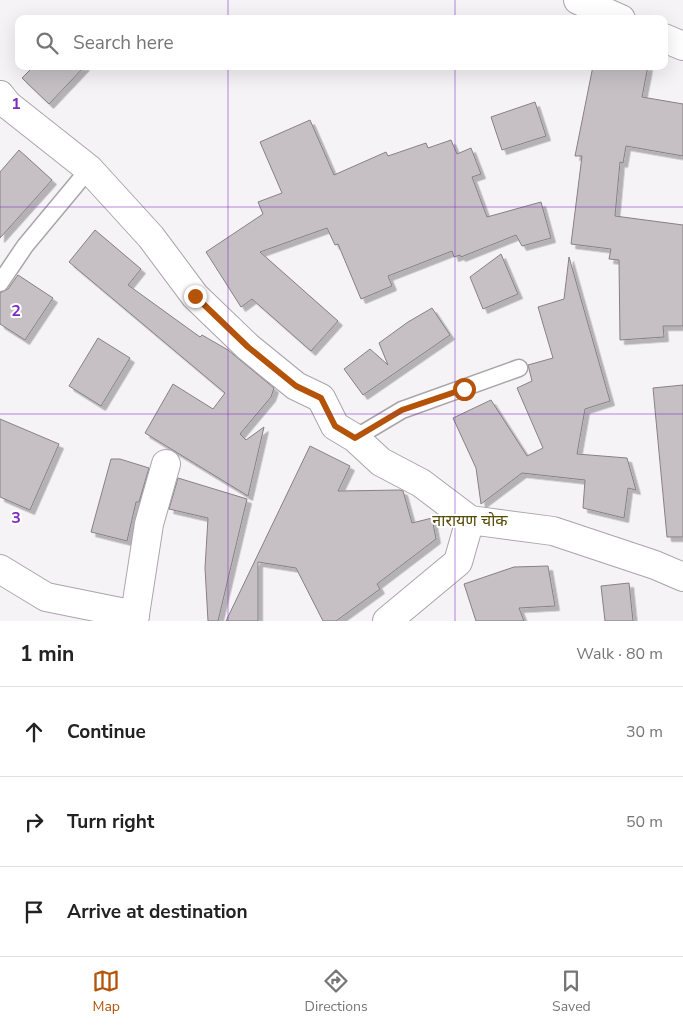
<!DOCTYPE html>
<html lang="en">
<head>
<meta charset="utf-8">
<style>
  :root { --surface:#fff; --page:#f2f2f2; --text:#222; --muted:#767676; --line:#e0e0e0; --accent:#b45309 }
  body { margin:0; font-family:"Nunito Sans","Noto Sans Devanagari",sans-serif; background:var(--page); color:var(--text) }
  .stop { position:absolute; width:15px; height:15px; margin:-11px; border:4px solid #b45309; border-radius:50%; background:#fff }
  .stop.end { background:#b45309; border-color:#fff; box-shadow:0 1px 5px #0008 }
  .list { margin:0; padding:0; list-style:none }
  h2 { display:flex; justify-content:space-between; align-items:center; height:65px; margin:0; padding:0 20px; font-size:21px }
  h2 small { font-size:16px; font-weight:400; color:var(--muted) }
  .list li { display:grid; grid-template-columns:32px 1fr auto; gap:15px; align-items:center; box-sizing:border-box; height:90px; padding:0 20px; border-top:1px solid var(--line) }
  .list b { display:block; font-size:19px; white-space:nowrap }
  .list em { font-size:16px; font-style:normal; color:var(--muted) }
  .icon { flex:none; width:28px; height:28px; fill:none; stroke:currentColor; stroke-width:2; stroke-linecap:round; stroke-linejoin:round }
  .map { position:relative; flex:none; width:683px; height:621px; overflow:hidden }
  .search { position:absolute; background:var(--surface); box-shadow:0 5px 20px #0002; left:15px; right:15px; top:15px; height:55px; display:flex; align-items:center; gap:12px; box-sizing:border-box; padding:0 18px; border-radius:10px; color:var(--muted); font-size:19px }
  .sheet { height:335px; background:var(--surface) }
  nav { display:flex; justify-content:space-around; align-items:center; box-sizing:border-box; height:70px; border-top:1px solid var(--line); background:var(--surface); font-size:14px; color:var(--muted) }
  nav a { display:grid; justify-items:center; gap:2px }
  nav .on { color:var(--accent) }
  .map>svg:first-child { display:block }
</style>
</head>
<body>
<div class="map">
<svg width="683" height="621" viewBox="0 0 683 621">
  <defs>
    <filter id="shadow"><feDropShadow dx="4.5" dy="4.5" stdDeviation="0" flood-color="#0004"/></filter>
  </defs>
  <rect width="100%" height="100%" fill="#f6f3f7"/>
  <!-- building -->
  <g fill="#c6c0c4" stroke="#868184" filter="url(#shadow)">
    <polygon points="34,66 85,66 49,104 22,78"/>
    <polygon points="593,66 648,66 642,97 683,104 683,156 626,146 623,163 620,162 615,216 683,225 683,326 663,326 664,337 620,340 619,260 609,259 611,249 571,244 582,156 575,156"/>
    <polygon points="535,102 546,136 502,150 491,117"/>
    <polygon points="310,120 334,175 386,152 388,156 426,143 428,148 451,140 457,154 471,148 481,174 472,177 487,217 541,202 551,238 522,246 516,235 461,257 460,255 454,257 452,251 388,276 392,286 361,299 338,244 335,245 327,228 260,252 338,321 311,351 252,299 241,307 206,252 263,214 258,202 282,193 260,142"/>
    <polygon points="19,150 52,180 0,238 0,172"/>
    <polygon points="95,230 141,269 128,285 200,337 202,335 228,350 274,388 271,397 240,434 246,440 264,427 248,496 145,433 173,384 213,409 225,393 69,262"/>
    <polygon points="501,254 518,294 483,309 470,277"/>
    <polygon points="569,257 610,401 585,409 577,454 627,458 636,490 628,488 624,518 583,508 585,480 522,473 481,504 476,468 453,418 491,400 527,456 543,448 517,388 532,381 528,365 553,358 538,307 564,299"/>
    <polygon points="18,275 53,298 25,340 0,324 0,293 8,289"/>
    <polygon points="432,308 450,335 363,395 344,369 370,349 388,365 379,343 408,322"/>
    <polygon points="98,338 130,358 101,406 69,386"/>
    <polygon points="683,385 683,537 667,537 653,388"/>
    <polygon points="0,419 59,444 30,510 0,497"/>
    <polygon points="310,446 350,466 338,491 400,490 403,491 412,523 432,518 436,539 377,584 380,589 336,621 323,621 296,568 258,562 258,621 226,621"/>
    <polygon points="111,459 120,459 149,468 139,502 136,502 127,541 91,532"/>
    <polygon points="178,478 247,499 218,621 208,621 205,568 208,518 169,509"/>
    <polygon points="548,566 555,606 519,608 524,621 476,621 464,584 514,567"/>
    <polygon points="629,583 633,621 605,621 601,586"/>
  </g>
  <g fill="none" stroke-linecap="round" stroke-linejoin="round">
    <defs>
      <g id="lane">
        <polyline points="0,283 25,246 89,169"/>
        <polyline points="355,438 402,410 519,368"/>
      </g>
      <g id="street">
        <polyline points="578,0 621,19"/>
        <polyline points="664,38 683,46"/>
        <polyline points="0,95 8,105 89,169 151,237 195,296 248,347 296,386 321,398 335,426 355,438 381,462 421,483 470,520"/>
        <polyline points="0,569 46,597 135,615"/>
        <polyline points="134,621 149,524 166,464"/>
      </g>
      <polyline id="secondary" points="387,621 458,562 470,520 553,531 655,565 683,577"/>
    </defs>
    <!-- lane casing -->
    <use href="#lane" stroke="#a9a5aa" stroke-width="19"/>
    <!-- street casing -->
    <use href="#street" stroke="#a9a5aa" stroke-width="30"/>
    <!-- secondary casing -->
    <use href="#secondary" stroke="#a9a5aa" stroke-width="30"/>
    <!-- lane -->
    <use href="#lane" stroke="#fff" stroke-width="16"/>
    <!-- street -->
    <use href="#street" stroke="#fff" stroke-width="28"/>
    <!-- secondary -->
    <use href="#secondary" stroke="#fff" stroke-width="28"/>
  </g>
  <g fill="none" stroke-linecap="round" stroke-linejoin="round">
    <!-- route -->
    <polyline stroke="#b45309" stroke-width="6" points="195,296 248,347 296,386 321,398 335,426 355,438 402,410 464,389"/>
  </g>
  <!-- grid -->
  <path fill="none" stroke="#7b2cbf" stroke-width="1" stroke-opacity="0.55" d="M228,0V19M455,0V19M228,66V621M455,66V621M0,207H683M0,414H683"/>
  <g text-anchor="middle" stroke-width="4" stroke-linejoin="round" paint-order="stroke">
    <!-- neighbourhood labels -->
    <g font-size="16" fill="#564907" stroke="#fff">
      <text x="470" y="526">नारायण चोक</text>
    </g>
  </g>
  <g font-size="16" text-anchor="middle" font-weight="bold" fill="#7b2cbf" stroke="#fff" stroke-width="4" stroke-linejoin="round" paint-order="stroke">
    <text x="16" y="109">1</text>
    <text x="16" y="316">2</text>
    <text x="16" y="523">3</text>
  </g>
</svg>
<div class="stop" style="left:464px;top:389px"></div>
<div class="stop end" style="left:195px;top:296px"></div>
<div class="search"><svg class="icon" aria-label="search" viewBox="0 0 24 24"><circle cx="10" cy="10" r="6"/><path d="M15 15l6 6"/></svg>Search here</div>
</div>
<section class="sheet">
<h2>1 min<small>Walk · 80 m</small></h2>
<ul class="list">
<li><svg class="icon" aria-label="ahead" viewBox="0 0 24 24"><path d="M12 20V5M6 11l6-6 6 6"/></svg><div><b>Continue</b></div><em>30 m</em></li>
<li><svg class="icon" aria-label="right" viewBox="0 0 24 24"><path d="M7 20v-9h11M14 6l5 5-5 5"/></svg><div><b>Turn right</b></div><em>50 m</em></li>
<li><svg class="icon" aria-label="arrive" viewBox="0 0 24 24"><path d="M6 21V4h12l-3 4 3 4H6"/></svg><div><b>Arrive at destination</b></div></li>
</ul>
</section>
<nav>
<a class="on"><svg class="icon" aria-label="map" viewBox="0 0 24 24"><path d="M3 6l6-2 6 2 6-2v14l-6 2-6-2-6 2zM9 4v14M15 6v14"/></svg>Map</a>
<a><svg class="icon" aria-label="directions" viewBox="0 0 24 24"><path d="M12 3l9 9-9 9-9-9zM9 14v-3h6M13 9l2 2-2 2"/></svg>Directions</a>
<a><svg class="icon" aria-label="saved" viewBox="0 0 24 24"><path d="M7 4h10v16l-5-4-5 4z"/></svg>Saved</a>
</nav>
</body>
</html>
